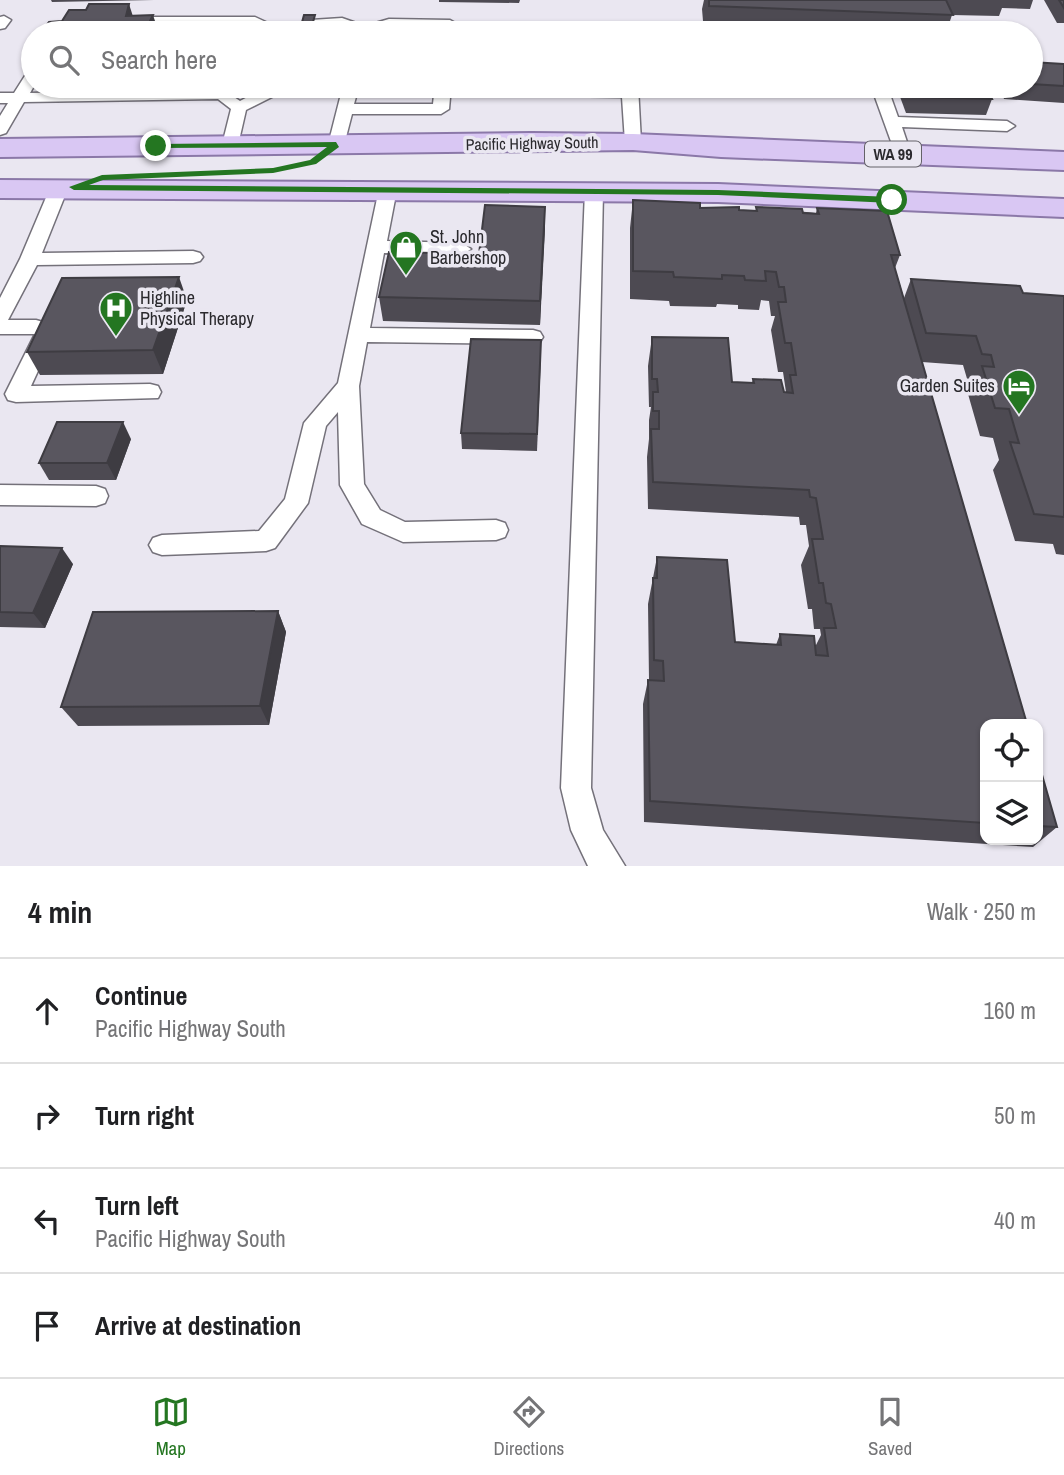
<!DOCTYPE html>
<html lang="en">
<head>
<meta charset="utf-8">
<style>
  :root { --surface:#fff; --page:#f6f6f6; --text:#202124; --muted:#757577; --line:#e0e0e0; --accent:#247621 }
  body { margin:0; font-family:"Archivo Narrow",sans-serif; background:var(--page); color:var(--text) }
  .controls { position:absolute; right:21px; bottom:21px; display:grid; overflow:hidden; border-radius:14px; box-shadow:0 2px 5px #0004 }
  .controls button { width:63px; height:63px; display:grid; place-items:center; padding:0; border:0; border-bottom:2px solid var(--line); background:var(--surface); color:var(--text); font:35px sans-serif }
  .stop { position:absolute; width:21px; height:21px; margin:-16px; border:5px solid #247621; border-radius:50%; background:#fff }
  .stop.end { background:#247621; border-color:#fff; box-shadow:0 2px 7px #0008 }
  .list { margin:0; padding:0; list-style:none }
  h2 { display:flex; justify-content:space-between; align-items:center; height:91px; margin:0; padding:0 28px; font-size:30px }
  h2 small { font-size:23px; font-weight:400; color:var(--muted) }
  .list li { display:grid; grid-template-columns:46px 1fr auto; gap:21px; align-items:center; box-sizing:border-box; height:105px; padding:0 28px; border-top:2px solid var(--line) }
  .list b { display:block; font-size:26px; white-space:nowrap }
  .list p { margin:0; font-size:23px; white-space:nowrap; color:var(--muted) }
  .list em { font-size:23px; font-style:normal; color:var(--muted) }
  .icon { flex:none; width:38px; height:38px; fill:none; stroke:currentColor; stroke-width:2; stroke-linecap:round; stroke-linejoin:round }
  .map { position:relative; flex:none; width:1064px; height:866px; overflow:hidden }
  .search { position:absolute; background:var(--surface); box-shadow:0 2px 5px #0004; left:21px; right:21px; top:21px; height:77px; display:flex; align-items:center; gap:18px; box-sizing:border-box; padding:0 24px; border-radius:38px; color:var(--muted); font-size:26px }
  .sheet { height:511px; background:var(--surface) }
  nav { display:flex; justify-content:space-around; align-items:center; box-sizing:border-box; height:98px; border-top:2px solid var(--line); background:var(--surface); font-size:19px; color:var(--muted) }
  nav a { display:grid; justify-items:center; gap:4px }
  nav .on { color:var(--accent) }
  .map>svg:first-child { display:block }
</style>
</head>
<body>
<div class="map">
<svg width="1064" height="866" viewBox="0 0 1064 866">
  <rect width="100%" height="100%" fill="#eae7f1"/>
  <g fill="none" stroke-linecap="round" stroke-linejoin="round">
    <defs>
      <g id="service">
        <polygon points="4,16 11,20 5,28 0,29 0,17"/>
        <polygon points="126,17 255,17 281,29 280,33 266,33 266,31 253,25 121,24 119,21"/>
        <polygon points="342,18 365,26 389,19 450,20 457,24 456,33 442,33 442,28 390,27 372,33 357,33 340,26 319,27 307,33 290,33 311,20"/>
        <polygon points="489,29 625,29 632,33 482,33"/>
        <polygon points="33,69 34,86 30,93 222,89 240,101 268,86 284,86 280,93 246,110 238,145 230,150 222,145 231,109 218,99 24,102 6,133 0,135 0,116 8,103 0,103 0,93 14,93 28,71"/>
        <polygon points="343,86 359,86 354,104 433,104 435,86 451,86 449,109 441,114 352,114 344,145 336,150 328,145"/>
        <polygon points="476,86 638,86 641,142 633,147 625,142 622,97 483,95 477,93"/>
        <polygon points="871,86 887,86 898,117 1007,121 1015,126 1007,131 902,127 911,154 909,158 897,158"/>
        <polygon points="59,183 68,188 42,253 193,251 200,253 203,257 200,261 193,263 37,265 8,320 36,320 50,324 55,334 31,386 150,384 158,386 161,392 158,398 16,402 8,400 5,394 35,334 0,334 0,298 20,259 50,188"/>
        <polygon points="388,184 397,189 387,241 462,243 471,249 462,255 384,253 370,328 533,330 540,332 543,337 540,342 533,344 367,342 359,386 364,484 380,510 405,522 496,520 505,523 508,530 505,537 496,540 403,542 362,524 340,485 338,412 326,426 308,503 275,548 266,551 162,555 153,552 149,545 153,538 162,535 259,531 285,499 304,423 338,383 379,189"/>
        <polygon points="594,186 603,191 591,788 603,830 625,866 588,866 571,830 561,788 585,191"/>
        <polygon points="0,485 96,486 105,489 108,496 105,503 96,506 0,505"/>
      </g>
      <g id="primary">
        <polygon points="531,133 633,134 1064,152 1064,170 721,157 633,150 0,157 0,139"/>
        <polygon points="0,180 718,184 1064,199 1064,217 718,202 0,198"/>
      </g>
    </defs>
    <!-- service casing -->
    <use href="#service" stroke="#74717a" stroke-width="3"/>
    <!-- primary casing -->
    <use href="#primary" stroke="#8b78a8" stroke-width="4"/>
    <!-- service -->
    <use href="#service" fill="#fff" fill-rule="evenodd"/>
    <!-- primary -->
    <use href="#primary" fill="#d9c7f3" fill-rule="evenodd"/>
  </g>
  <!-- wall -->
  <g fill="#4d4a52">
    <polygon points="51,0 154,0 52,2"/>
    <polygon points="439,0 520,0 519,3 439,2"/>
    <polygon points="704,0 1033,0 1030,9 1002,8 999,16 952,15 946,33 704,33 702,9"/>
    <polygon points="1044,0 1064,0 1064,23 1057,23"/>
    <polygon points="33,46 33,73 26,56"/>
    <polygon points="1031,62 1064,64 1064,103 1004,99 999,86 1031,86"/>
    <polygon points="718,86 791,86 790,91 718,89"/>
    <polygon points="896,86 985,86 992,99 986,115 906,113"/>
    <polygon points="633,200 700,208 739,210 756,211 756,207 816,213 817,208 900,255 895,268 904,298 911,279 1023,293 1064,296 1064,555 1056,554 1053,544 1015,541 993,470 999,460 993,438 980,436 968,394 973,383 968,382 963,365 922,362 985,724 985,840 1038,840 1038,761 1057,827 1033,847 644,822 643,704 648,680 649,680 648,604 657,557 735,642 776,645 780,634 815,647 821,635 820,629 814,629 812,609 808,609 801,565 809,546 806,525 800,525 799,517 648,509 647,457 649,439 649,420 651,407 649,407 648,366 652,337 732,382 752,383 753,379 784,392 786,392 783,372 778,372 771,330 775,316 771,316 769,301 761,300 759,310 738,309 738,305 717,304 716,307 670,306 669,301 630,299 630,228"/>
    <polygon points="545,207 540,325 383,321 379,297 479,254"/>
    <polygon points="187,300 163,374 40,375 27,352"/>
    <polygon points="541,357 537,451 462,449 461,433"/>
    <polygon points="131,439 116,480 49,480 39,463"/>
    <polygon points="0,546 73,564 45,628 0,627"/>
    <polygon points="278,611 286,632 269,725 78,726 61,707"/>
  </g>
  <!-- shaded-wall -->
  <g fill="#3e3c42">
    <polygon points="129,4 136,26 126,16"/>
    <polygon points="153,15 159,33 144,33"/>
    <polygon points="338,22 340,33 335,33"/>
    <polygon points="545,207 545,230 540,325 540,301"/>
    <polygon points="179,277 187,300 163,374 153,350"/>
    <polygon points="123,422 131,439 116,480 107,463"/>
    <polygon points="62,548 73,564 45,628 33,613"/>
    <polygon points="278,611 286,632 269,725 260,706"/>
  </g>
  <!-- building -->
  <g fill="#59565f" stroke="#3e3c42" stroke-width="2">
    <polygon points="709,0 946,0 953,15 709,6"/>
    <polygon points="1059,0 1064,0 1064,8"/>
    <polygon points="89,4 129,4 126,16 153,15 144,33 41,33 49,22 62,21 69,10 86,10"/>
    <polygon points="304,15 315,15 313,22 338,22 335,33 299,33"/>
    <polygon points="33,46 33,56 26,56"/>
    <polygon points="1031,62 1064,64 1064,86 1031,84"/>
    <polygon points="907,86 985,86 992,99 912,97"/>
    <polygon points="633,200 700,203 700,208 739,207 739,210 757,211 756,207 802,209 803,213 819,214 817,208 887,211 900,255 891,255 1027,724 985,724 985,823 650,801 648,680 664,681 663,661 654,660 653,578 657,578 657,557 727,560 735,642 781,645 780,634 814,636 816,655 828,656 824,628 836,628 831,604 826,603 823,583 819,583 812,539 823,539 816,498 810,497 809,490 653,482 651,429 659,429 659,411 653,411 653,392 658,392 657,379 652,379 652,337 728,338 732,382 754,383 753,379 781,380 784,392 793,393 790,375 796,375 791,343 785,343 778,302 786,302 784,287 779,287 776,272 765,271 766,281 745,280 744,276 722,275 722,279 674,277 673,272 633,271"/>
    <polygon points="485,205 545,207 540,301 379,297 389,252 479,254"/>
    <polygon points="179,277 153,350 27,352 62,278"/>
    <polygon points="911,279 1020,286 1023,293 1064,296 1064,517 1034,514 1010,442 1019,443 1009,409 995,408 982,366 994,367 991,355 982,354 976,336 926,333"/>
    <polygon points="471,339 541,340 537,434 461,433"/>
    <polygon points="57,422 123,422 107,463 39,463"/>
    <polygon points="0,546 62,548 33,613 0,612"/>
    <polygon points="278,611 260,706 61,707 93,612"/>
    <polygon points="1038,761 1057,827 1038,826"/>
  </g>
  <!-- route -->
  <polygon fill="#247621" points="336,142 339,147 316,164 273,173 103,180 89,185 718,190 892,197 896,200 892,203 718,195 74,190 69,187 102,175 273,168 310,160 327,147 153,148 156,144"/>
  <!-- icons -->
  <defs>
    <symbol id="shop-pin" viewBox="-11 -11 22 30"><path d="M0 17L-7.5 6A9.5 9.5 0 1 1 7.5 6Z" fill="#247621" stroke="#eae7f1"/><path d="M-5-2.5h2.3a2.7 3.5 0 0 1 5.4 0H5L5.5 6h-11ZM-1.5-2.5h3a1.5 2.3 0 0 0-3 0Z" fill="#fff"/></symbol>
    <symbol id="hospital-pin" viewBox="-11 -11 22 30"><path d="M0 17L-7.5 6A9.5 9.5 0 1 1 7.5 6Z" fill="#247621" stroke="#eae7f1"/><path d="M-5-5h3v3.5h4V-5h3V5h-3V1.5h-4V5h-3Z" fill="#fff"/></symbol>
    <symbol id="hotel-pin" viewBox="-11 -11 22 30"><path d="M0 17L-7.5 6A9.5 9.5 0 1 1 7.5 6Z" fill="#247621" stroke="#eae7f1"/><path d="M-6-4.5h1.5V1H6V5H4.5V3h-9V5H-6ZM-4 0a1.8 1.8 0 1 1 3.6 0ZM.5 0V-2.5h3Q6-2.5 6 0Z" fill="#fff"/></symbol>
  </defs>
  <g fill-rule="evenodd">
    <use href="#shop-pin" x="387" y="228" width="38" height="52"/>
    <use href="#hospital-pin" x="97" y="289" width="38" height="52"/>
    <use href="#hotel-pin" x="1000" y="367" width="38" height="52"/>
  </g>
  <g text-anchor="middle" stroke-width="7" stroke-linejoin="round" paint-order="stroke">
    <!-- far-street labels -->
    <g font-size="16" fill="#2a292d" stroke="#eae7f1">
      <text transform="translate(532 143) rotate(-1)" y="6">Pacific Highway South</text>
    </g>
    <!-- shield labels -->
    <rect fill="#eae7f1" stroke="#646268" stroke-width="2" x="865" y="141.5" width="56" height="25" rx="5"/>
    <g font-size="16" font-weight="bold" fill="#2a292d">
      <text x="893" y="160">WA 99</text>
    </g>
    <!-- poi labels -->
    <g font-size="18" fill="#2a292d" stroke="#eae7f1" text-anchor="start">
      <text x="430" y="243">St. John<tspan x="430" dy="21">Barbershop</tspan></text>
      <text x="140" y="304">Highline<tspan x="140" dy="21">Physical Therapy</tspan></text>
      <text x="995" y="392" text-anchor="end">Garden Suites</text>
    </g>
  </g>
</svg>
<div class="controls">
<button><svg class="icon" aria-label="locate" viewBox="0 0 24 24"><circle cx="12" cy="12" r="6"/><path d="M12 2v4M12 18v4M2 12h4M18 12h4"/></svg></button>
<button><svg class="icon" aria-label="layers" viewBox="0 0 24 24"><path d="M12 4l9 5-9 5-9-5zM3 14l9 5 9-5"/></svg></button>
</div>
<div class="stop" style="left:892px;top:200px"></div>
<div class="stop end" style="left:156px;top:146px"></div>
<div class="search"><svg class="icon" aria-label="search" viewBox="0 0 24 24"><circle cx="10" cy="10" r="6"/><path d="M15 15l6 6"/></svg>Search here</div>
</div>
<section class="sheet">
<h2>4 min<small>Walk · 250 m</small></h2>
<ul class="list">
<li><svg class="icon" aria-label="ahead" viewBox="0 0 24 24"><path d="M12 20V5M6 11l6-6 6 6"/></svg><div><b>Continue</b><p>Pacific Highway South</p></div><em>160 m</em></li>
<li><svg class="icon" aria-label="right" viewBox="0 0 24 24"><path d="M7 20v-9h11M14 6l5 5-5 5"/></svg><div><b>Turn right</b></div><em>50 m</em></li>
<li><svg class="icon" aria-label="left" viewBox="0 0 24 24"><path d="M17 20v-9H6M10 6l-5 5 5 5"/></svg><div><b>Turn left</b><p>Pacific Highway South</p></div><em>40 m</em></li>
<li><svg class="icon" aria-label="arrive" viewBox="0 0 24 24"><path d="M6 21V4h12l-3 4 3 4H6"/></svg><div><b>Arrive at destination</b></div></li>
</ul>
</section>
<nav>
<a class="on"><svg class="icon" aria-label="map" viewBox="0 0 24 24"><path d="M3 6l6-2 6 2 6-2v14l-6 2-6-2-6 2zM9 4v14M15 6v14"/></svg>Map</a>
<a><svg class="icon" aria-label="directions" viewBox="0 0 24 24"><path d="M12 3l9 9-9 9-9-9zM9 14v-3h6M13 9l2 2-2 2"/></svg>Directions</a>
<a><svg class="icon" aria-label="saved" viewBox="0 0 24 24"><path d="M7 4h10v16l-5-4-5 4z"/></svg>Saved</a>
</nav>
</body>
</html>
